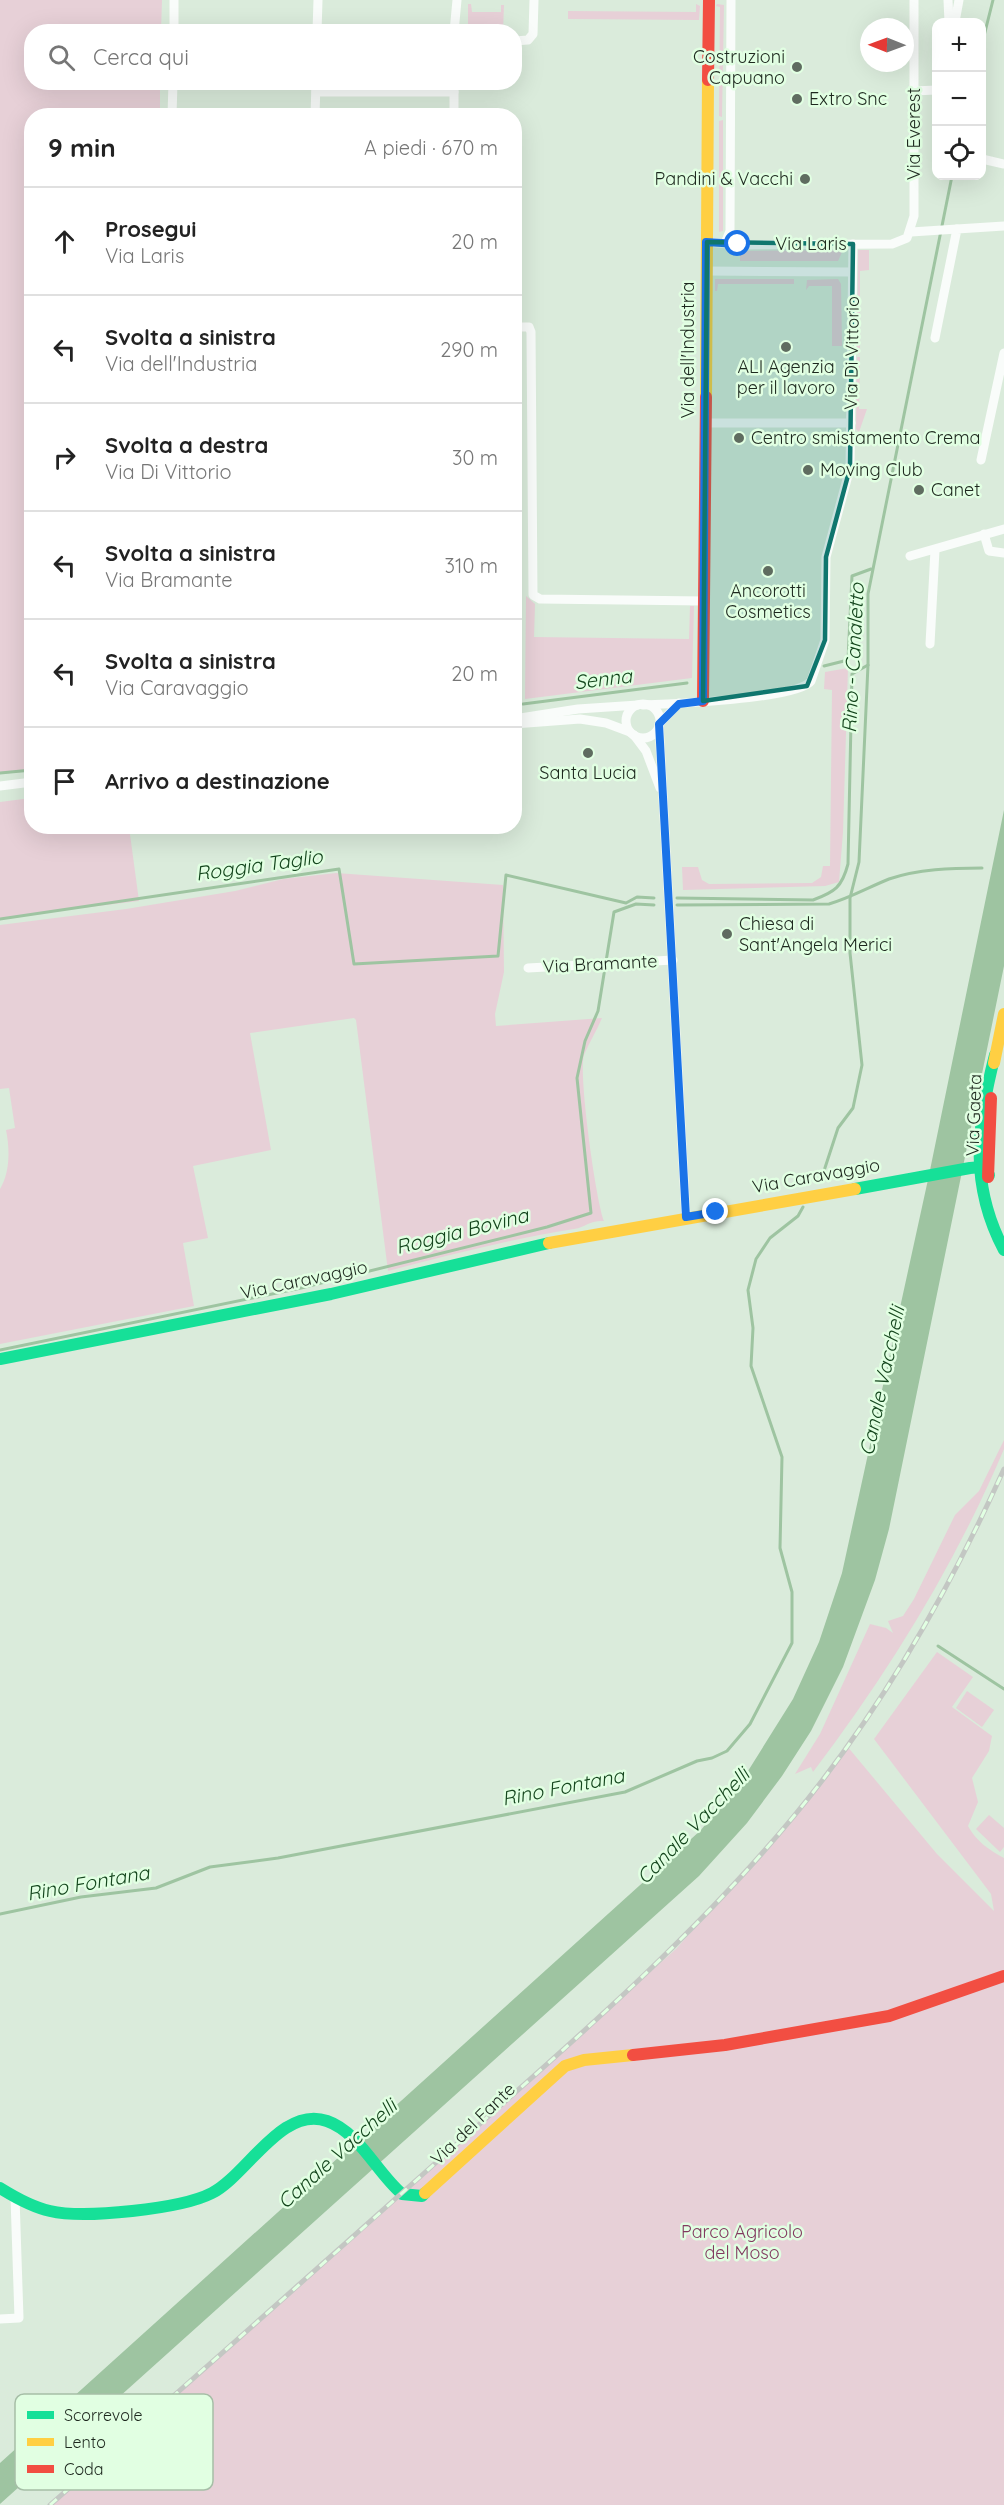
<!DOCTYPE html>
<html lang="it">
<head>
<meta charset="utf-8">
<style>
  :root { --surface:#fff; --page:#f6f6f6; --text:#222; --muted:#767676; --line:#e0e0e0 }
  body { margin:0; font-family:Quicksand,sans-serif; background:var(--page); color:var(--text) }
  .controls { position:absolute; right:18px; top:18px; display:grid; overflow:hidden; border-radius:12px; box-shadow:0 6px 24px #0002 }
  .controls button { width:54px; height:54px; display:grid; place-items:center; padding:0; border:0; border-bottom:2px solid var(--line); background:var(--surface); color:var(--text); font:30px sans-serif }
  .compass { position:absolute; left:860px; top:18px; width:54px; height:54px; border-radius:50%; background:var(--surface); box-shadow:0 6px 24px #0002; rotate:271deg }
  .stop { position:absolute; width:18px; height:18px; margin:-14px; border:4px solid #1a73e8; border-radius:50%; background:#fff }
  .stop.end { background:#1a73e8; border-color:#fff; box-shadow:0 2px 6px #0008 }
  .list { margin:0; padding:0; list-style:none }
  h2 { display:flex; justify-content:space-between; align-items:center; height:78px; margin:0; padding:0 24px; font-size:26px }
  h2 small { font-size:20px; font-weight:400; color:var(--muted) }
  .list li { display:grid; grid-template-columns:39px 1fr auto; gap:18px; align-items:center; box-sizing:border-box; height:108px; padding:0 24px; border-top:2px solid var(--line) }
  .list b { display:block; font-size:22px; white-space:nowrap }
  .list p { margin:0; font-size:20px; white-space:nowrap; color:var(--muted) }
  .list em { font-size:20px; font-style:normal; color:var(--muted) }
  .icon { flex:none; width:33px; height:33px; fill:none; stroke:currentColor; stroke-width:2; stroke-linecap:round; stroke-linejoin:round }
  .map { position:relative; flex:none; width:1004px; height:2505px; overflow:hidden }
  .search { position:absolute; background:var(--surface); box-shadow:0 6px 24px #0002; left:24px; top:24px; width:498px; height:66px; display:flex; align-items:center; gap:15px; box-sizing:border-box; padding:0 21px; border-radius:24px; color:var(--muted); font-size:22px }
  .panel { position:absolute; background:var(--surface); box-shadow:0 6px 24px #0002; left:24px; top:108px; width:498px; height:726px; border-radius:24px }
  .map>svg:first-child { display:block }
</style>
</head>
<body>
<div class="map">
<svg width="1004" height="2505" viewBox="0 0 1004 2505">
  <rect width="100%" height="100%" fill="#daebdb"/>
  <!-- green -->
  <g fill="#e7d0d7">
    <polygon points="0,0 162,0 161,31 32,32 32,82 160,83 160,115 32,116 32,771 0,774"/>
    <polygon points="468,4 471,4 472,12 501,12 501,5 504,5 503,31 501,31 500,27 471,27 471,31 468,31"/>
    <polygon points="696,4 700,6 699,20 568,19 568,11 696,12"/>
    <polygon points="717,4 724,5 722,117 719,116 720,7 716,6"/>
    <polygon points="723,120 723,231 719,232 719,121"/>
    <polygon points="843,250 838,261 740,261 740,251"/>
    <polygon points="858,250 869,250 869,270 860,271 860,354 857,354"/>
    <polygon points="715,279 794,279 794,284 718,284 717,291 715,291"/>
    <polygon points="838,279 841,284 842,346 832,346 832,286 809,286 806,290 807,280"/>
    <polygon points="857,357 860,357 859,409 867,409 859,432 856,429"/>
    <polygon points="526,596 535,604 534,637 689,639 690,606 694,606 692,678 525,699"/>
    <polygon points="848,668 843,832 839,882 825,886 683,890 682,867 698,867 702,880 709,884 812,883 821,877 823,866 830,866 832,690 824,689 825,672"/>
    <polygon points="31,798 32,826 129,827 139,901 0,918 0,802"/>
    <path d="M336,873L503,885L504,972L495,1014L496,1026L602,1018C597,1030 589,1043 584,1055C578,1073 596,1201 604,1221C590,1220 586,1227 574,1229C511,1239 450,1255 388,1271L356,1020L354,1018L250,1033L271,1150L193,1166L208,1238L183,1243L194,1306L0,1344V1189C10,1173 10,1149 6,1130L15,1128L9,1088L0,1089V925L126,909L235,891L283,879Z"/>
    <path d="M1004,1440V1449C955,1565 889,1672 813,1772L811,1767L795,1774L820,1734L870,1624L886,1628L893,1633L888,1621L903,1616L914,1599L955,1515L979,1491Z"/>
    <path d="M937,1652L973,1677L952,1707L992,1736L989,1751L972,1778L978,1802L968,1826C976,1841 989,1850 1004,1858V2505H52L676,1949L801,1808L847,1746L937,1854L994,1911L991,1894L874,1739Z"/>
    <polygon points="967,1691 994,1710 982,1727 956,1708"/>
    <polygon points="989,1815 1004,1828 1004,1847 1000,1852 976,1829"/>
  </g>
  <!-- water -->
  <polygon fill="#9ec4a1" points="1004,810 1004,966 889,1529 875,1580 843,1667 811,1731 782,1776 747,1823 699,1876 0,2504 0,2463 701,1830 748,1771 793,1699 819,1642 842,1573 929,1175"/>
  <g fill="none" stroke-linecap="round" stroke-linejoin="round">
    <!-- stream -->
    <g stroke="#9ec4a1" stroke-width="3">
      <polyline points="982,44 993,0"/>
      <polyline points="824,666 848,660 852,576 871,569"/>
      <polyline points="523,704 687,683"/>
      <polyline points="0,773 32,770"/>
      <path d="M677,898L813,900C835,892 842,887 848,864L852,674L868,665"/>
      <path d="M677,905L829,904C850,898 869,887 889,879C918,869 952,868 982,868"/>
      <polyline points="0,919 339,869 354,964 498,956 506,875 626,903 637,897 654,898"/>
      <polyline points="821,1180 838,1128 853,1108 862,1065 850,953 850,898 859,862 868,665 868,594 952,176"/>
      <polyline points="0,1350 301,1288 547,1227 591,1213 577,1078 585,1041 598,1011 614,912 636,904 654,905"/>
      <polyline points="938,1646 1004,1689"/>
      <polyline points="0,1914 81,1897 156,1888 210,1867 278,1858 625,1792 697,1761 712,1758 727,1751 750,1724 792,1643 792,1592 780,1548 782,1457 751,1366 753,1328 748,1290 756,1259 770,1238 798,1216 803,1207"/>
    </g>
    <!-- street -->
    <g stroke="#f9fcfa" stroke-width="9">
      <polyline points="948,0 949,22"/>
      <polyline points="955,22 959,0"/>
      <polyline points="174,32 174,0"/>
      <polyline points="317,32 318,0"/>
      <polyline points="454,32 457,0"/>
      <polyline points="514,41 528,40 533,34 534,0"/>
      <polyline points="914,91 936,90"/>
      <polyline points="316,92 454,92"/>
      <polyline points="172,116 173,82"/>
      <polyline points="315,116 316,82"/>
      <polyline points="454,116 454,82"/>
      <polyline points="982,159 1004,164"/>
      <polyline points="911,232 957,229"/>
      <polyline points="726,241 730,231 731,0"/>
      <polyline points="707,242 738,245 892,244 907,238 914,216 914,0"/>
      <polyline points="706,271 852,272"/>
      <polyline points="514,327 529,327 531,332 533,595 540,599 704,601"/>
      <polyline points="935,338 957,229 1004,226"/>
      <polyline points="705,423 851,423"/>
      <polyline points="981,460 1004,353"/>
      <polyline points="984,534 989,551 1004,553"/>
      <polyline points="910,556 1004,529"/>
      <polyline points="930,644 935,550"/>
      <polyline points="679,703 659,724 686,1217"/>
      <circle cx="643" cy="721" r="17"/>
      <path d="M643,705C671,704 798,699 811,681L825,640L826,557L850,468L853,244"/>
      <polyline points="514,719 578,709 638,705"/>
      <polyline points="514,724 580,719 606,723 630,732"/>
      <polyline points="634,735 646,751 660,788"/>
      <polyline points="0,786 32,782"/>
      <polyline points="528,968 673,960"/>
      <polyline points="0,2319 19,2318 15,2197"/>
    </g>
    <!-- fast -->
    <g stroke="#16e098" stroke-width="12">
      <path d="M995,1055C977,1125 969,1184 1004,1250"/>
      <polyline points="855,1189 970,1168 982,1167 989,1175"/>
      <polyline points="0,1359 331,1294 549,1243"/>
      <path d="M0,2188C16,2198 32,2207 50,2211C84,2219 181,2209 212,2193C247,2175 282,2105 327,2121C359,2132 377,2173 402,2194L422,2196L425,2193"/>
    </g>
    <!-- slow -->
    <g stroke="#ffcf43" stroke-width="12">
      <polyline points="706,397 708,80"/>
      <polyline points="994,1063 1004,1014"/>
      <polyline points="549,1243 855,1189"/>
      <polyline points="425,2193 565,2066 584,2060 633,2055"/>
    </g>
    <!-- jam -->
    <g stroke="#f24e42" stroke-width="12">
      <polyline points="708,80 709,0"/>
      <polyline points="703,701 706,397"/>
      <polyline points="988,1177 991,1098"/>
      <polyline points="633,2055 725,2045 889,2016 1004,1976"/>
    </g>
    <defs>
      <path id="rail" d="M50,2505C180,2390 311,2275 440,2159C563,2050 689,1943 794,1816C880,1712 949,1591 1004,1469"/>
    </defs>
    <!-- rail casing -->
    <use href="#rail" stroke="#c3c7c3" stroke-width="5"/>
    <!-- rail -->
    <use href="#rail" stroke="#e1ffe2" stroke-width="3" stroke-dasharray="9" stroke-linecap="butt"/>
  </g>
  <g fill="none" stroke-linecap="round" stroke-linejoin="round">
    <!-- route -->
    <polyline stroke="#1a73e8" stroke-width="8" points="716,1212 686,1217 659,724 679,704 703,701 706,242 738,244"/>
  </g>
  <!-- marked area -->
  <path fill="#0f766e" fill-opacity="0.2" stroke="#0f766e" stroke-width="4.5" stroke-linejoin="round" d="M707,242L853,244L850,468L826,557L825,640L807,686L703,701Z"/>
  <!-- markers -->
  <g fill="#5f6c60" stroke="#e1ffe2" stroke-width="2">
    <circle cx="797" cy="67" r="6"/>
    <circle cx="797" cy="99" r="6"/>
    <circle cx="805" cy="179" r="6"/>
    <circle cx="786" cy="347" r="6"/>
    <circle cx="739" cy="438" r="6"/>
    <circle cx="808" cy="470" r="6"/>
    <circle cx="919" cy="490" r="6"/>
    <circle cx="768" cy="571" r="6"/>
    <circle cx="588" cy="753" r="6"/>
    <circle cx="727" cy="934" r="6"/>
  </g>
  <g text-anchor="middle" stroke-width="5" stroke-linejoin="round" paint-order="stroke">
    <!-- poi labels -->
    <g font-size="18" fill="#1d281e" stroke="#e1ffe2" text-anchor="start">
      <text x="785" y="63" text-anchor="end">Costruzioni<tspan x="785" dy="21">Capuano</tspan></text>
      <text x="809" y="105">Extro Snc</text>
      <text x="793" y="185" text-anchor="end">Pandini &amp; Vacchi</text>
      <text x="786" y="373" text-anchor="middle">ALI Agenzia<tspan x="786" dy="21">per il lavoro</tspan></text>
      <text x="751" y="444">Centro smistamento Crema</text>
      <text x="820" y="476">Moving Club</text>
      <text x="931" y="496">Canet</text>
      <text x="768" y="597" text-anchor="middle">Ancorotti<tspan x="768" dy="21">Cosmetics</tspan></text>
      <text x="588" y="779" text-anchor="middle">Santa Lucia</text>
      <text x="739" y="930">Chiesa di<tspan x="739" dy="21">Sant'Angela Merici</tspan></text>
    </g>
    <!-- street labels -->
    <g font-size="18" fill="#1d281e" stroke="#e1ffe2">
      <text transform="translate(914 134) rotate(-90)" y="6">Via Everest</text>
      <text x="811" y="250">Via Laris</text>
      <text transform="translate(688 350) rotate(-90)" y="6">Via dell'Industria</text>
      <text transform="translate(852 353) rotate(-89)" y="6">Via Di Vittorio</text>
      <text transform="translate(600 964) rotate(-3)" y="6">Via Bramante</text>
      <text transform="translate(974 1115) rotate(-88)" y="6">Via Gaeta</text>
      <text transform="translate(816 1176) rotate(-10)" y="6">Via Caravaggio</text>
      <text transform="translate(304 1280) rotate(-12)" y="6">Via Caravaggio</text>
      <text transform="translate(473 2124) rotate(-44)" y="6">Via del Fante</text>
    </g>
    <!-- park labels -->
    <g font-size="18" fill="#823a60" stroke="#e1ffe2">
      <text x="742" y="2238">Parco Agricolo<tspan x="742" dy="21">del Moso</tspan></text>
    </g>
    <!-- water labels -->
    <g font-size="20" font-style="italic" fill="#14461d" stroke="#e1ffe2">
      <text transform="translate(853 658) rotate(-87)" y="7">Rino - Canaletto</text>
      <text transform="translate(603 679) rotate(-7)" y="7">Senna</text>
      <text transform="translate(259 865) rotate(-8)" y="7">Roggia Taglio</text>
      <text transform="translate(462 1231) rotate(-14)" y="7">Roggia Bovina</text>
      <text transform="translate(882 1381) rotate(-78)" y="7">Canale Vacchelli</text>
      <text transform="translate(563 1787) rotate(-11)" y="7">Rino Fontana</text>
      <text transform="translate(693 1826) rotate(-46)" y="7">Canale Vacchelli</text>
      <text transform="translate(88 1883) rotate(-10)" y="7">Rino Fontana</text>
      <text transform="translate(337 2154) rotate(-42)" y="7">Canale Vacchelli</text>
    </g>
  </g>
  <!-- legend -->
  <rect x="15" y="2394" width="198" height="96" rx="9" fill="#e1ffe2" stroke="#a6bea7" stroke-width="1.5"/>
  <rect x="27" y="2411" width="27" height="8" fill="#16e098"/>
  <rect x="27" y="2438" width="27" height="8" fill="#ffcf43"/>
  <rect x="27" y="2465" width="27" height="8" fill="#f24e42"/>
  <g font-size="16" fill="#1d281e">
    <text x="64" y="2421">Scorrevole</text>
    <text x="64" y="2448">Lento</text>
    <text x="64" y="2475">Coda</text>
  </g>
</svg>
<div class="controls">
<button>+</button>
<button>−</button>
<button><svg class="icon" aria-label="locate" viewBox="0 0 24 24"><circle cx="12" cy="12" r="6"/><path d="M12 2v4M12 18v4M2 12h4M18 12h4"/></svg></button>
</div>
<svg class="compass" viewBox="-18 -18 36 36"><path d="M0-13l5 13h-10z" fill="#e53935"/><path d="M0 13l5-13h-10z" fill="#767676"/></svg>
<div class="stop" style="left:738px;top:244px"></div>
<div class="stop end" style="left:716px;top:1212px"></div>
<div class="search"><svg class="icon" aria-label="search" viewBox="0 0 24 24"><circle cx="10" cy="10" r="6"/><path d="M15 15l6 6"/></svg>Cerca qui</div>
<section class="panel">
<h2>9 min<small>A piedi · 670 m</small></h2>
<ul class="list">
<li><svg class="icon" aria-label="ahead" viewBox="0 0 24 24"><path d="M12 20V5M6 11l6-6 6 6"/></svg><div><b>Prosegui</b><p>Via Laris</p></div><em>20 m</em></li>
<li><svg class="icon" aria-label="left" viewBox="0 0 24 24"><path d="M17 20v-9H6M10 6l-5 5 5 5"/></svg><div><b>Svolta a sinistra</b><p>Via dell'Industria</p></div><em>290 m</em></li>
<li><svg class="icon" aria-label="right" viewBox="0 0 24 24"><path d="M7 20v-9h11M14 6l5 5-5 5"/></svg><div><b>Svolta a destra</b><p>Via Di Vittorio</p></div><em>30 m</em></li>
<li><svg class="icon" aria-label="left" viewBox="0 0 24 24"><path d="M17 20v-9H6M10 6l-5 5 5 5"/></svg><div><b>Svolta a sinistra</b><p>Via Bramante</p></div><em>310 m</em></li>
<li><svg class="icon" aria-label="left" viewBox="0 0 24 24"><path d="M17 20v-9H6M10 6l-5 5 5 5"/></svg><div><b>Svolta a sinistra</b><p>Via Caravaggio</p></div><em>20 m</em></li>
<li><svg class="icon" aria-label="arrive" viewBox="0 0 24 24"><path d="M6 21V4h12l-3 4 3 4H6"/></svg><div><b>Arrivo a destinazione</b></div></li>
</ul>
</section>
</div>
</body>
</html>
